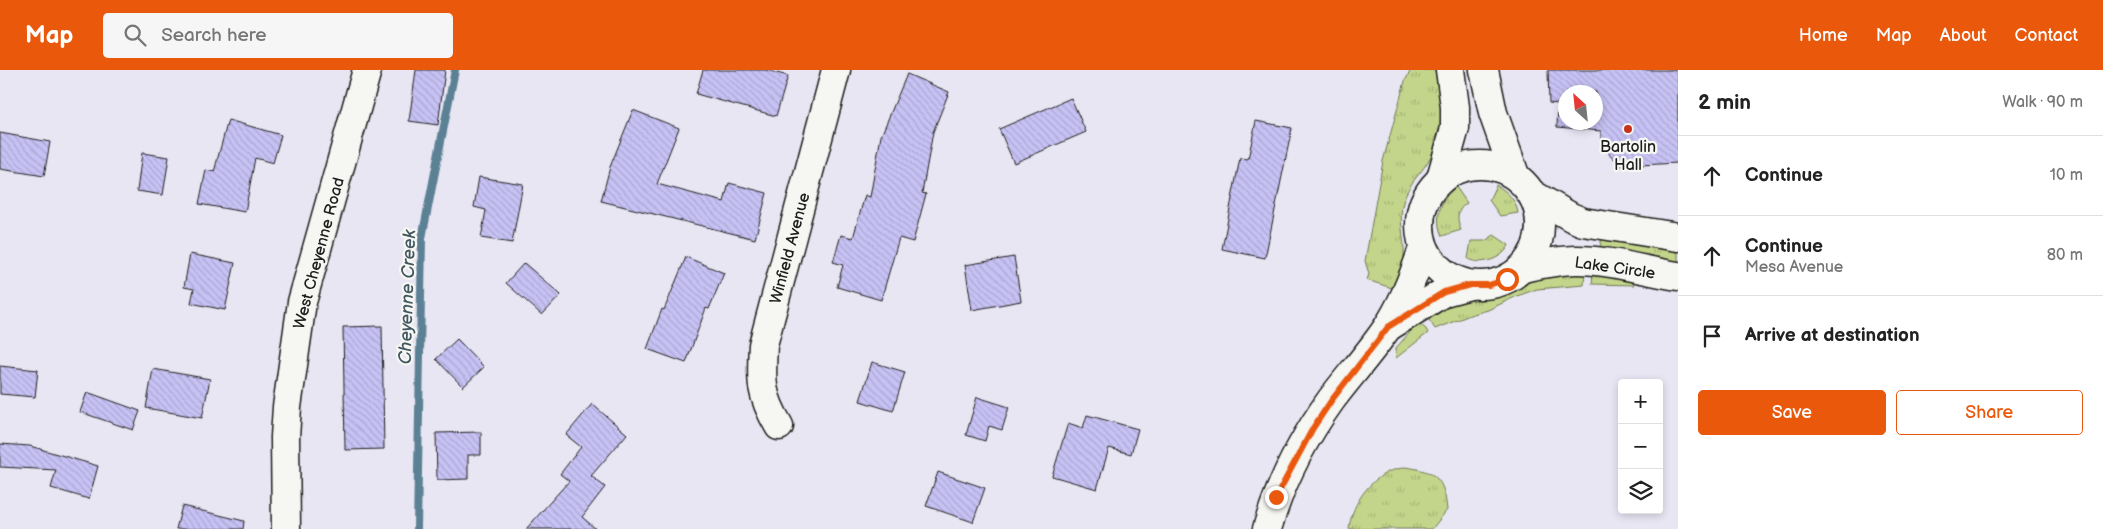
<!DOCTYPE html>
<html lang="en">
<head>
<meta charset="utf-8">
<style>
  :root { --surface:#fff; --page:#f6f6f6; --text:#222; --muted:#767676; --line:#e0e0e0; --accent:#ea580c }
  body { margin:0; font-family:"Balsamiq Sans",sans-serif; background:var(--page); color:var(--text) }
  .controls { position:absolute; right:15px; bottom:15px; display:grid; overflow:hidden; border-radius:5px; box-shadow:0 2px 8px #0003 }
  .controls button { width:45px; height:45px; display:grid; place-items:center; padding:0; border:0; border-bottom:1px solid var(--line); background:var(--surface); color:var(--text); font:25px sans-serif }
  .compass { position:absolute; left:1558px; top:15px; width:45px; height:45px; border-radius:50%; background:var(--surface); box-shadow:0 2px 8px #0003; rotate:333deg }
  .stop { position:absolute; width:15px; height:15px; margin:-11px; border:4px solid #ea580c; border-radius:50%; background:#fff }
  .stop.end { background:#ea580c; border-color:#fff; box-shadow:0 1px 5px #0008 }
  .list { margin:0; padding:0; list-style:none }
  h2 { display:flex; justify-content:space-between; align-items:center; height:65px; margin:0; padding:0 20px; font-size:21px }
  h2 small { font-size:16px; font-weight:400; color:var(--muted) }
  .list li { display:grid; grid-template-columns:32px 1fr auto; gap:15px; align-items:center; box-sizing:border-box; height:80px; padding:0 20px; border-top:1px solid var(--line) }
  .list b { display:block; font-size:19px; white-space:nowrap }
  .list p { margin:0; font-size:16px; white-space:nowrap; color:var(--muted) }
  .list em { font-size:16px; font-style:normal; color:var(--muted) }
  .actions { display:flex; gap:10px; padding:15px 20px }
  .actions a { flex:1; padding:11px 0; border:1px solid var(--accent); border-radius:5px; text-align:center; font-size:18px; color:var(--accent) }
  .actions .main { background:var(--accent); color:#fff }
  .icon { flex:none; width:28px; height:28px; fill:none; stroke:currentColor; stroke-width:2; stroke-linecap:round; stroke-linejoin:round }
  .map { position:relative; flex:none; width:1678px; height:459px; overflow:hidden }
  header { display:flex; align-items:center; gap:30px; box-sizing:border-box; height:70px; padding:0 25px; background:var(--accent); color:#fff }
  header strong { font-size:24px }
  nav { display:flex; gap:28px; margin-inline-start:auto; font-size:18px }
  .search { width:350px; height:45px; background:var(--page); display:flex; align-items:center; gap:12px; box-sizing:border-box; padding:0 18px; border-radius:5px; color:var(--muted); font-size:19px }
  main { display:flex }
  aside { flex:1; background:var(--surface) }
  .map>svg:first-child { display:block }
</style>
</head>
<body>
<header>
<strong>Map</strong>
<div class="search"><svg class="icon" aria-label="search" viewBox="0 0 24 24"><circle cx="10" cy="10" r="6"/><path d="M15 15l6 6"/></svg>Search here</div>
<nav><a>Home</a><a>Map</a><a>About</a><a>Contact</a></nav>
</header>
<main>
<div class="map">
<svg width="1678" height="459" viewBox="0 0 1678 459">
  <defs>
    <pattern id="grass-tufts" width="24" height="20" patternUnits="userSpaceOnUse" patternTransform="scale(1.25)"><rect width="24" height="20" fill="#c3d58a"/><path d="M3 7l-1-3M5 7V3M7 7l1-3M15 17l-1-3M17 17v-4M19 17l1-3" fill="none" stroke="#a7b676"/></pattern>
    <pattern id="building-back-hatch" width="6" height="6" patternUnits="userSpaceOnUse" patternTransform="scale(1.25)"><rect width="6" height="6" fill="#c7c2f4"/><path d="M-1 5l2 2M0 0l6 6M5-1l2 2" fill="none" stroke="#aaa6d1"/></pattern>
  </defs>
  <rect width="100%" height="100%" fill="#e8e6f3"/>
  <filter id="ink" filterUnits="userSpaceOnUse"><feTurbulence type="fractalNoise" baseFrequency=".02" numOctaves="2"/><feDisplacementMap in="SourceGraphic" scale="10" xChannelSelector="R" yChannelSelector="G"/><feConvolveMatrix kernelMatrix="1 2 1 2 8 2 1 2 1" color-interpolation-filters="sRGB"/></filter>
  <g filter="url(#ink)">
    <!-- grass -->
    <g fill="url(#grass-tufts)" stroke="#707853">
      <path d="M1411,0H1437C1441,30 1445,58 1431,86C1422,104 1409,111 1403,132C1398,150 1405,168 1404,186C1403,198 1399,208 1395,219L1367,210L1369,204L1365,191L1383,91L1405,11Z"/>
      <path d="M1496,115C1507,121 1516,130 1518,143L1500,146L1489,130Z"/>
      <path d="M1456,117L1467,133C1457,139 1456,149 1461,160L1442,166C1434,148 1440,129 1456,117Z"/>
      <polygon points="1603,163 1678,176 1678,194 1599,181"/>
      <path d="M1494,165L1509,175C1503,189 1481,196 1468,189L1471,171H1485Z"/>
      <polygon points="1585,201 1584,215 1537,219 1517,226 1488,240 1470,245 1435,259 1426,245 1435,239 1469,229 1506,223 1534,208"/>
      <polygon points="1593,202 1629,208 1634,215 1592,214"/>
      <polygon points="1418,253 1426,259 1428,263 1396,288 1395,279"/>
      <path d="M1405,397C1436,401 1444,408 1447,440L1432,459H1349C1351,437 1366,414 1386,403C1391,400 1399,399 1405,397Z"/>
    </g>
    <g fill="none" stroke-linecap="round" stroke-linejoin="round">
      <!-- stream -->
      <polyline stroke="#5b8195" stroke-width="8" points="417,459 422,168 455,0"/>
    </g>
    <!-- building -->
    <g fill="url(#building-back-hatch)" stroke="#1c1c1c" fill-rule="evenodd">
      <polygon points="416,0 445,0 438,55 409,51"/>
      <polygon points="703,0 766,0 788,6 776,46 696,24"/>
      <path d="M1548,0H1678V93L1621,96L1601,75V61L1557,57L1558,34L1549,33ZM1566,22H1596V52H1566Z"/>
      <polygon points="907,4 949,22 933,62 922,123 926,124 913,172 899,168 881,230 837,217 843,195 833,192 841,165 853,168 865,125 870,127 881,66"/>
      <polygon points="1071,28 1086,62 1014,93 999,59"/>
      <polygon points="633,40 679,58 657,114 724,132 729,113 767,123 755,169 601,131 610,97"/>
      <polygon points="228,50 281,65 273,93 255,88 245,142 199,134 206,100 214,102"/>
      <polygon points="1256,51 1292,58 1265,188 1222,179 1240,88 1248,89"/>
      <polygon points="0,63 50,72 44,106 0,99"/>
      <polygon points="142,83 169,87 163,125 137,121"/>
      <polygon points="479,107 523,114 512,173 481,168 486,140 474,137"/>
      <polygon points="190,184 235,193 225,240 191,233 194,219 184,217"/>
      <polygon points="686,187 724,203 709,239 706,238 686,293 647,279 662,239 664,240"/>
      <polygon points="1014,187 1021,231 972,240 965,195"/>
      <polygon points="524,193 561,225 542,245 506,213"/>
      <polygon points="382,256 384,379 345,380 343,257"/>
      <polygon points="457,269 484,297 463,317 436,289"/>
      <polygon points="872,292 905,302 893,341 860,331"/>
      <polygon points="0,296 38,300 35,327 0,324"/>
      <polygon points="153,299 210,309 202,348 146,338"/>
      <polygon points="87,322 140,341 133,360 80,342"/>
      <polygon points="977,327 1009,337 1002,360 989,356 985,371 966,365"/>
      <polygon points="592,334 627,364 591,406 605,417 582,447 596,459 526,459 569,411 560,404 581,377 566,365"/>
      <polygon points="1087,345 1138,359 1131,384 1109,378 1097,419 1052,406 1068,353 1083,358"/>
      <polygon points="481,362 481,385 468,385 468,409 437,410 436,363"/>
      <polygon points="0,374 30,376 98,396 89,429 51,418 56,400 0,397"/>
      <polygon points="938,402 985,418 973,452 926,436"/>
      <polygon points="182,436 244,451 243,459 176,459"/>
    </g>
    <g fill="none" stroke-linecap="round" stroke-linejoin="round">
      <defs>
        <path id="minor" d="M779,356C760,324 761,311 763,275L836,0"/>
        <g id="tertiary">
          <polyline points="1388,257 1444,222 1470,215"/>
          <polyline points="286,459 285,367 287,337 302,232 367,0"/>
          <path d="M1267,459C1280,414 1303,369 1331,330C1349,306 1370,283 1387,258C1403,234 1414,206 1423,178"/>
        </g>
        <g id="secondary">
          <polyline points="1484,0 1493,43 1515,105"/>
          <circle cx="1480" cy="155" r="60"/>
          <polyline points="1441,108 1455,58 1455,37 1450,0"/>
          <polyline points="1532,124 1571,147 1583,152 1678,167"/>
          <path d="M1523,198C1541,194 1559,190 1577,190C1611,190 1645,201 1678,206"/>
        </g>
      </defs>
      <!-- minor casing -->
      <use href="#minor" stroke="#1c1c1c" stroke-width="31"/>
      <!-- tertiary casing -->
      <use href="#tertiary" stroke="#1c1c1c" stroke-width="31"/>
      <!-- secondary casing -->
      <use href="#secondary" stroke="#1c1c1c" stroke-width="31"/>
      <!-- minor -->
      <use href="#minor" stroke="#f6f6f2" stroke-width="28"/>
      <!-- tertiary -->
      <use href="#tertiary" stroke="#f6f6f2" stroke-width="28"/>
      <!-- secondary -->
      <use href="#secondary" stroke="#f6f6f2" stroke-width="28"/>
    </g>
  </g>
  <g fill="none" stroke-linecap="round" stroke-linejoin="round" filter="url(#ink)">
    <!-- route -->
    <polyline stroke="#ea580c" stroke-width="6" points="1276,427 1313,358 1331,331 1388,257 1444,222 1470,215 1489,215 1507,209"/>
  </g>
  <!-- markers -->
  <circle fill="#c8321e" stroke="#f6f6f2" stroke-width="2" cx="1628" cy="59" r="5"/>
  <g text-anchor="middle" stroke-width="4.5" stroke-linejoin="round" paint-order="stroke">
    <!-- poi labels -->
    <g font-size="16" fill="#1c1c1c" stroke="#f6f6f2">
      <text x="1628" y="82">Bartolin<tspan x="1628" dy="18">Hall</tspan></text>
    </g>
    <!-- street labels -->
    <g font-size="16" fill="#1c1c1c" stroke="#f6f6f2">
      <text transform="translate(789 178) rotate(-75)" y="6">Winfield Avenue</text>
      <text transform="translate(318 183) rotate(-75)" y="6">West Cheyenne Road</text>
      <text transform="translate(1615 197) rotate(8)" y="6">Lake Circle</text>
    </g>
    <!-- water labels -->
    <g font-size="18" font-style="italic" fill="#415762" stroke="#f6f6f2">
      <text transform="translate(407 227) rotate(-88)" y="6">Cheyenne Creek</text>
    </g>
  </g>
</svg>
<div class="controls">
<button>+</button>
<button>−</button>
<button><svg class="icon" aria-label="layers" viewBox="0 0 24 24"><path d="M12 4l9 5-9 5-9-5zM3 14l9 5 9-5"/></svg></button>
</div>
<svg class="compass" viewBox="-18 -18 36 36"><path d="M0-13l5 13h-10z" fill="#e53935"/><path d="M0 13l5-13h-10z" fill="#767676"/></svg>
<div class="stop" style="left:1507px;top:209px"></div>
<div class="stop end" style="left:1276px;top:427px"></div>
</div>
<aside>
<h2>2 min<small>Walk · 90 m</small></h2>
<ul class="list">
<li><svg class="icon" aria-label="ahead" viewBox="0 0 24 24"><path d="M12 20V5M6 11l6-6 6 6"/></svg><div><b>Continue</b></div><em>10 m</em></li>
<li><svg class="icon" aria-label="ahead" viewBox="0 0 24 24"><path d="M12 20V5M6 11l6-6 6 6"/></svg><div><b>Continue</b><p>Mesa Avenue</p></div><em>80 m</em></li>
<li><svg class="icon" aria-label="arrive" viewBox="0 0 24 24"><path d="M6 21V4h12l-3 4 3 4H6"/></svg><div><b>Arrive at destination</b></div></li>
</ul>
<div class="actions"><a class="main">Save</a><a>Share</a></div>
</aside>
</main>
</body>
</html>
